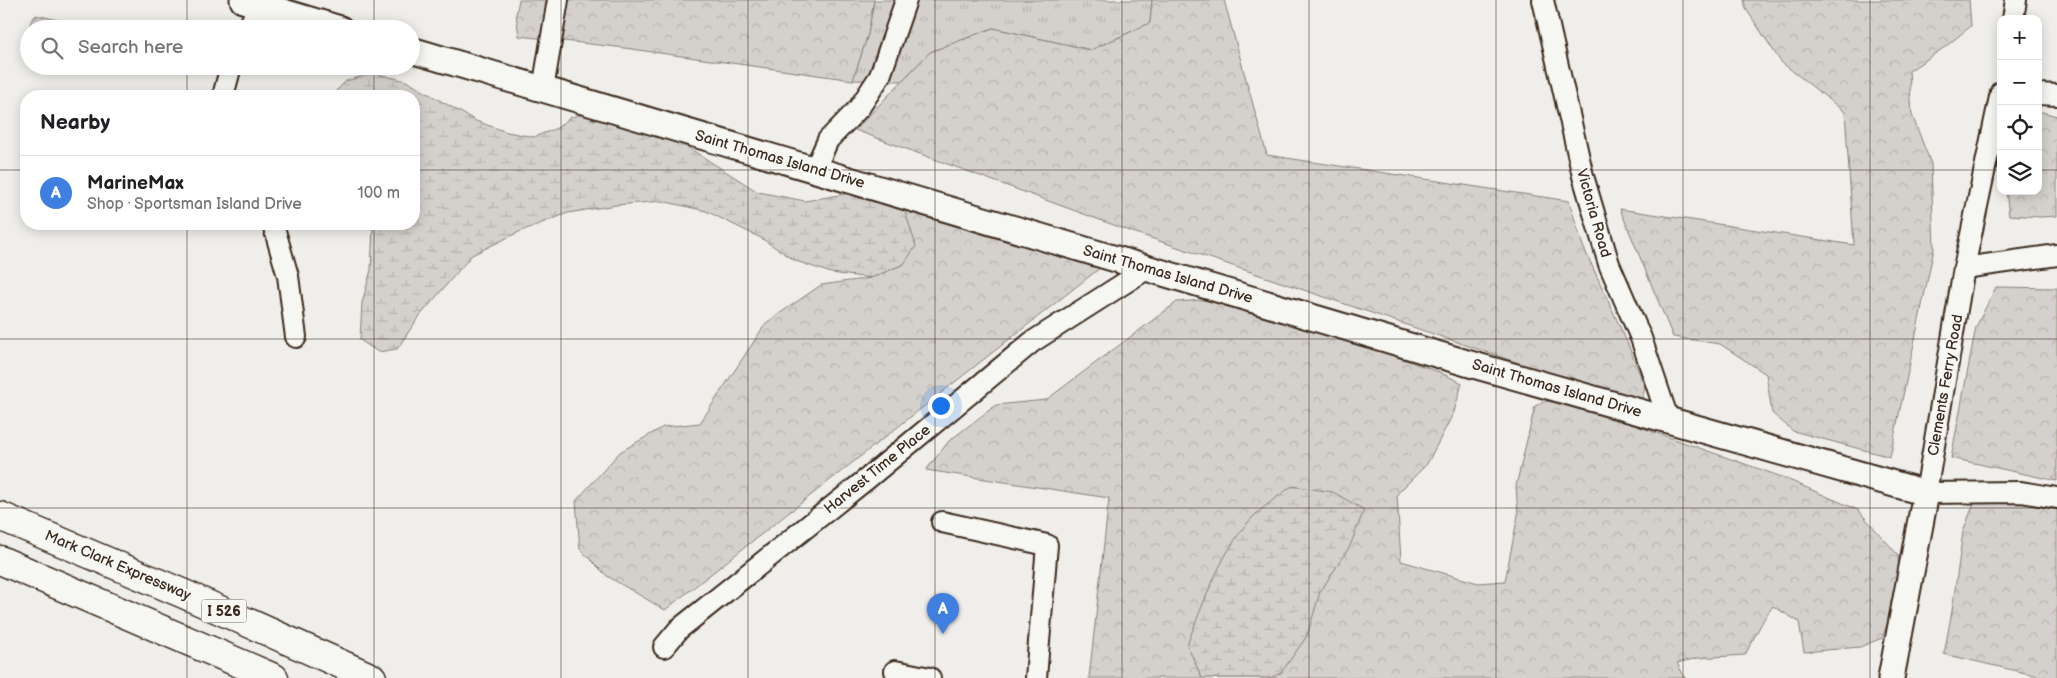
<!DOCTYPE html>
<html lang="en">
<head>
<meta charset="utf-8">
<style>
  :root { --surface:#fff; --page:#f2f2f2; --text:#202124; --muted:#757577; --line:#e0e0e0; --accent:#1f6fb2 }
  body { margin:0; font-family:"Balsamiq Sans",sans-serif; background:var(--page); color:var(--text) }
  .controls { position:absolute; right:15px; top:15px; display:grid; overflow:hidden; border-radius:10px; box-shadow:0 2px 12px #0003 }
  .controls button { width:45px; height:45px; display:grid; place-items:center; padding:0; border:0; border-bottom:1px solid var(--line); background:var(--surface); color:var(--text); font:25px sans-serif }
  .you { position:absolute; left:940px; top:405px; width:18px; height:18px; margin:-12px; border:4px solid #fff; border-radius:50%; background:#1a73e8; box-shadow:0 0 0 8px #1a73e833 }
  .badge { display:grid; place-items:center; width:32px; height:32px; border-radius:50%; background:var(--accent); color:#fff; font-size:16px; font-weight:700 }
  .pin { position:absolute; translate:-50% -41px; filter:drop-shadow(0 1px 2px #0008) }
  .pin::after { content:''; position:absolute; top:26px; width:18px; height:15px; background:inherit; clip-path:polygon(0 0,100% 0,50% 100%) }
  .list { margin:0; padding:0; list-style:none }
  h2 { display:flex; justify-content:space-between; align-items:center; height:65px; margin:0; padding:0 20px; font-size:21px }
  h2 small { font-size:16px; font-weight:400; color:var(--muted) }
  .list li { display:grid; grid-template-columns:32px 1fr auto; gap:15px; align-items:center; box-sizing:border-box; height:75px; padding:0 20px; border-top:1px solid var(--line) }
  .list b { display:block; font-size:19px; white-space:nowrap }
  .list p { margin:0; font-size:16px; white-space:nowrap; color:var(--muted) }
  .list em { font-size:16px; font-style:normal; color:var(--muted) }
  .icon { flex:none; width:28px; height:28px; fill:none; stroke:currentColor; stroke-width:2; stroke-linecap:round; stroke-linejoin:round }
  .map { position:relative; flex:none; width:2057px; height:678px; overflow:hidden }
  .search { position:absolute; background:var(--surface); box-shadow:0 2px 12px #0003; left:20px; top:20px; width:400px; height:55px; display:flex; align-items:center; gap:12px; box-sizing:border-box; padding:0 18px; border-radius:28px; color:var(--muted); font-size:19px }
  .panel { position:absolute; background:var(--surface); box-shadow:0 2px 12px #0003; left:20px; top:90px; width:400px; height:140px; border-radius:20px }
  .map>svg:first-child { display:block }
</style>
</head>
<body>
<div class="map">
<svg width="2057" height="678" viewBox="0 0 2057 678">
  <defs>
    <pattern id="grass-tufts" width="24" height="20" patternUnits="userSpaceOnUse" patternTransform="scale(1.25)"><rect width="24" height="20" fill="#d4d1cc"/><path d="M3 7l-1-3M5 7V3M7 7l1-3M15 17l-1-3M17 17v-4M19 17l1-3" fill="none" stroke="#b7b4af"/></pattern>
    <pattern id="forest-crowns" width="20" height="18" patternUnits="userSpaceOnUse" patternTransform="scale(1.25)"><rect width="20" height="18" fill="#d4d1cc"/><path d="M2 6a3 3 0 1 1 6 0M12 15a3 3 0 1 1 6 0" fill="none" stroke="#b7b4af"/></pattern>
    <pattern id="wetland-marsh" width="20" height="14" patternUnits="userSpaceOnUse" patternTransform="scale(1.25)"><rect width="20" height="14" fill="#d4d1cc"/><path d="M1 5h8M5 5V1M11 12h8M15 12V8" fill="none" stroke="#b7b4af"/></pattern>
    <pattern id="cemetery-stones" width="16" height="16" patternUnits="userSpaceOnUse" patternTransform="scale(1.25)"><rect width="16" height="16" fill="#d4d1cc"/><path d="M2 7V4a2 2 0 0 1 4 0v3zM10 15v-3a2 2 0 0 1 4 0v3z" fill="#b7b4af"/></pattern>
  </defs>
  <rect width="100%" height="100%" fill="#efeeea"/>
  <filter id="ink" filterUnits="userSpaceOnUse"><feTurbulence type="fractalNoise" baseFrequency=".02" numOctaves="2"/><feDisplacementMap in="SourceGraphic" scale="10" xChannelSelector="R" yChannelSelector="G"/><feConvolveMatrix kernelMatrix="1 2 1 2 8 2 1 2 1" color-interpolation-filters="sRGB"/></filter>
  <g filter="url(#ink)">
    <!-- grass -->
    <polygon fill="url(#grass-tufts)" stroke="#887e75" points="874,0 1152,0 1150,23 1091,50 993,28 930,52 902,81 853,80 868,34"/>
    <!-- forest -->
    <g fill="url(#forest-crowns)" stroke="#887e75">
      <polygon points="519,0 874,0 868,34 853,80 617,47 519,36 516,14"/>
      <polygon points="1152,0 1224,0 1267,155 1569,201 1583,246 1627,342 1645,387 1642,399 1613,395 1130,231 855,130 930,52 993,28 1091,50 1150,23"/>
      <polygon points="1744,0 1969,0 1971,26 1945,47 1909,71 1912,115 1931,164 1934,249 1890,457 1793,431 1772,413 1766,374 1720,344 1673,337 1620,209 1854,245 1845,112 1781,62 1746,9"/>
      <polygon points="2038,111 2057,116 2057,216 2041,217 2009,215 2006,191 2038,191"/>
      <polygon points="904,208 1100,268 665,610 607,576 580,549 576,501 620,452 663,427 700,423 766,323 821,285 871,278 904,264"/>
      <polygon points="1996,287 2057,288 2057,481 1951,458 1976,327"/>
      <polygon points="1229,298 1439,372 1462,383 1454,412 1427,464 1397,494 1401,561 1478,583 1505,581 1518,515 1516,486 1535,406 1546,401 1580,406 1782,477 1858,510 1898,555 1900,590 1882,638 1860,647 1804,652 1799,622 1773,606 1765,617 1745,655 1698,658 1677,663 1685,678 1089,678 1109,498 926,470 949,441 996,405 1046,400 1177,302"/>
      <polygon points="2027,499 2057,504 2057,678 2047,678 1944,654 1952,611 1963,532 1974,503"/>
    </g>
    <!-- wetland -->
    <g fill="url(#wetland-marsh)" stroke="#887e75">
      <polygon points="374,73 406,81 476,121 507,132 534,137 557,128 571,117 594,112 667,134 758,192 805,201 862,191 902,202 916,246 904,264 871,278 831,273 796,261 761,238 706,211 662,201 616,205 568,213 521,231 472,255 418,318 397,349 378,352 360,340 362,303 371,270 373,224 414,224 414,96 331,96 346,81"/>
      <path d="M1292,486L1333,492L1364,510L1350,546L1320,592L1307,636L1281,673L1270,678H1202L1187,645C1204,602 1222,547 1256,514C1267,504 1280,495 1292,486Z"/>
    </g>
    <!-- cemetery -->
    <polygon fill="url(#cemetery-stones)" stroke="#887e75" points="36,15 83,26 83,29 29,29 31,21"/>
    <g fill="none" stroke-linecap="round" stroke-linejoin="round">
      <defs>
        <g id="minor">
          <polyline points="1543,0 1583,176 1609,264 1641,338 1668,419"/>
          <polyline points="2013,19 2016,0"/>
          <polyline points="248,29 259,5"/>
          <polyline points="543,89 558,0"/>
          <polyline points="2001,92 1964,268 1926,493 2021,492 2057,498"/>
          <polyline points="2038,94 2057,95"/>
          <polyline points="223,96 231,66"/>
          <polyline points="815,169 828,140 859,108 880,76 906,0"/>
          <polyline points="273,224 288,276 296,337"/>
          <polyline points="1964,268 2057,255"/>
          <polyline points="942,522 1047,545 1036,678"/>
          <polyline points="664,647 679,629 868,478 1032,342 1148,268"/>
          <polyline points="895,671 930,678"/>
        </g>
        <g id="major">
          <polyline points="243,0 340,29"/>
          <polyline points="411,50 1470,364 1926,493 1891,678"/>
        </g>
        <g id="highway">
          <polyline points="0,516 184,594 372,678"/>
          <polyline points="0,560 274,678"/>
        </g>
      </defs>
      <!-- minor casing -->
      <use href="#minor" stroke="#3b2a1e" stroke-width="24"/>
      <!-- major casing -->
      <use href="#major" stroke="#3b2a1e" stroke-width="29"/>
      <!-- highway casing -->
      <use href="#highway" stroke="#3b2a1e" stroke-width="31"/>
      <!-- minor -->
      <use href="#minor" stroke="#f6f6f2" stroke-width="20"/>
      <!-- major -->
      <use href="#major" stroke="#f6f6f2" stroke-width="25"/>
      <!-- highway -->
      <use href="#highway" stroke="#f6f6f2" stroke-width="28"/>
    </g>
  </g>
  <!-- grid -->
  <path fill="none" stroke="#3b2a1e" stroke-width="1" stroke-opacity="0.55" d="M187,0V29M374,0V29M561,0V678M748,0V678M935,0V678M1122,0V678M1309,0V678M1496,0V678M1683,0V678M1870,0V678M187,66V96M374,66V96M0,170H26M414,170H2001M2038,170H2057M187,224V678M374,224V678M0,339H2057M0,508H2057"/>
  <g text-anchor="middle" stroke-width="4" stroke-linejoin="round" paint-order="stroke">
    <!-- shield labels -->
    <rect fill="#f6f6f2" stroke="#73675e" stroke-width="1" x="201.5" y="599.5" width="45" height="23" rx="4"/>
    <g font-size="14" font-weight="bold" fill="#3b2a1e">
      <text x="224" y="616">I 526</text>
    </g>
    <!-- street labels -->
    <g font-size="15" fill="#3b2a1e" stroke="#f6f6f2">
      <text transform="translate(780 159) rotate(16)" y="5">Saint Thomas Island Drive</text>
      <text transform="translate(1594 213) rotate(74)" y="5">Victoria Road</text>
      <text transform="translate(1168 274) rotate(16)" y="5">Saint Thomas Island Drive</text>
      <text transform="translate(1945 385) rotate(-80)" y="5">Clements Ferry Road</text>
      <text transform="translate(1557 388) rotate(16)" y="5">Saint Thomas Island Drive</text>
      <text transform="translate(877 469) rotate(-39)" y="5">Harvest Time Place</text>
      <text transform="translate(118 565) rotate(23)" y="5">Mark Clark Expressway</text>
    </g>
  </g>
</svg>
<div class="controls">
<button>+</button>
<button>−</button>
<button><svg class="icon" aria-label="locate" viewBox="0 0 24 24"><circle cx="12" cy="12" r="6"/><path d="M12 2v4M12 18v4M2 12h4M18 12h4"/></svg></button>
<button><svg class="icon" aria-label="layers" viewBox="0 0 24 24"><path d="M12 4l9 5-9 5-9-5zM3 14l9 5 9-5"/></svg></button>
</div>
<div class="you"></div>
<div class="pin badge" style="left:943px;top:634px;background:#3f7fe0">A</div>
<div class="search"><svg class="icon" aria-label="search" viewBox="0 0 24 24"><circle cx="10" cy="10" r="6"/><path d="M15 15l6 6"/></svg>Search here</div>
<section class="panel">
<h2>Nearby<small></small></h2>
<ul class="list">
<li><span class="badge" style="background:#3f7fe0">A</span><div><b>MarineMax</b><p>Shop · Sportsman Island Drive</p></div><em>100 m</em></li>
</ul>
</section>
</div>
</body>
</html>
